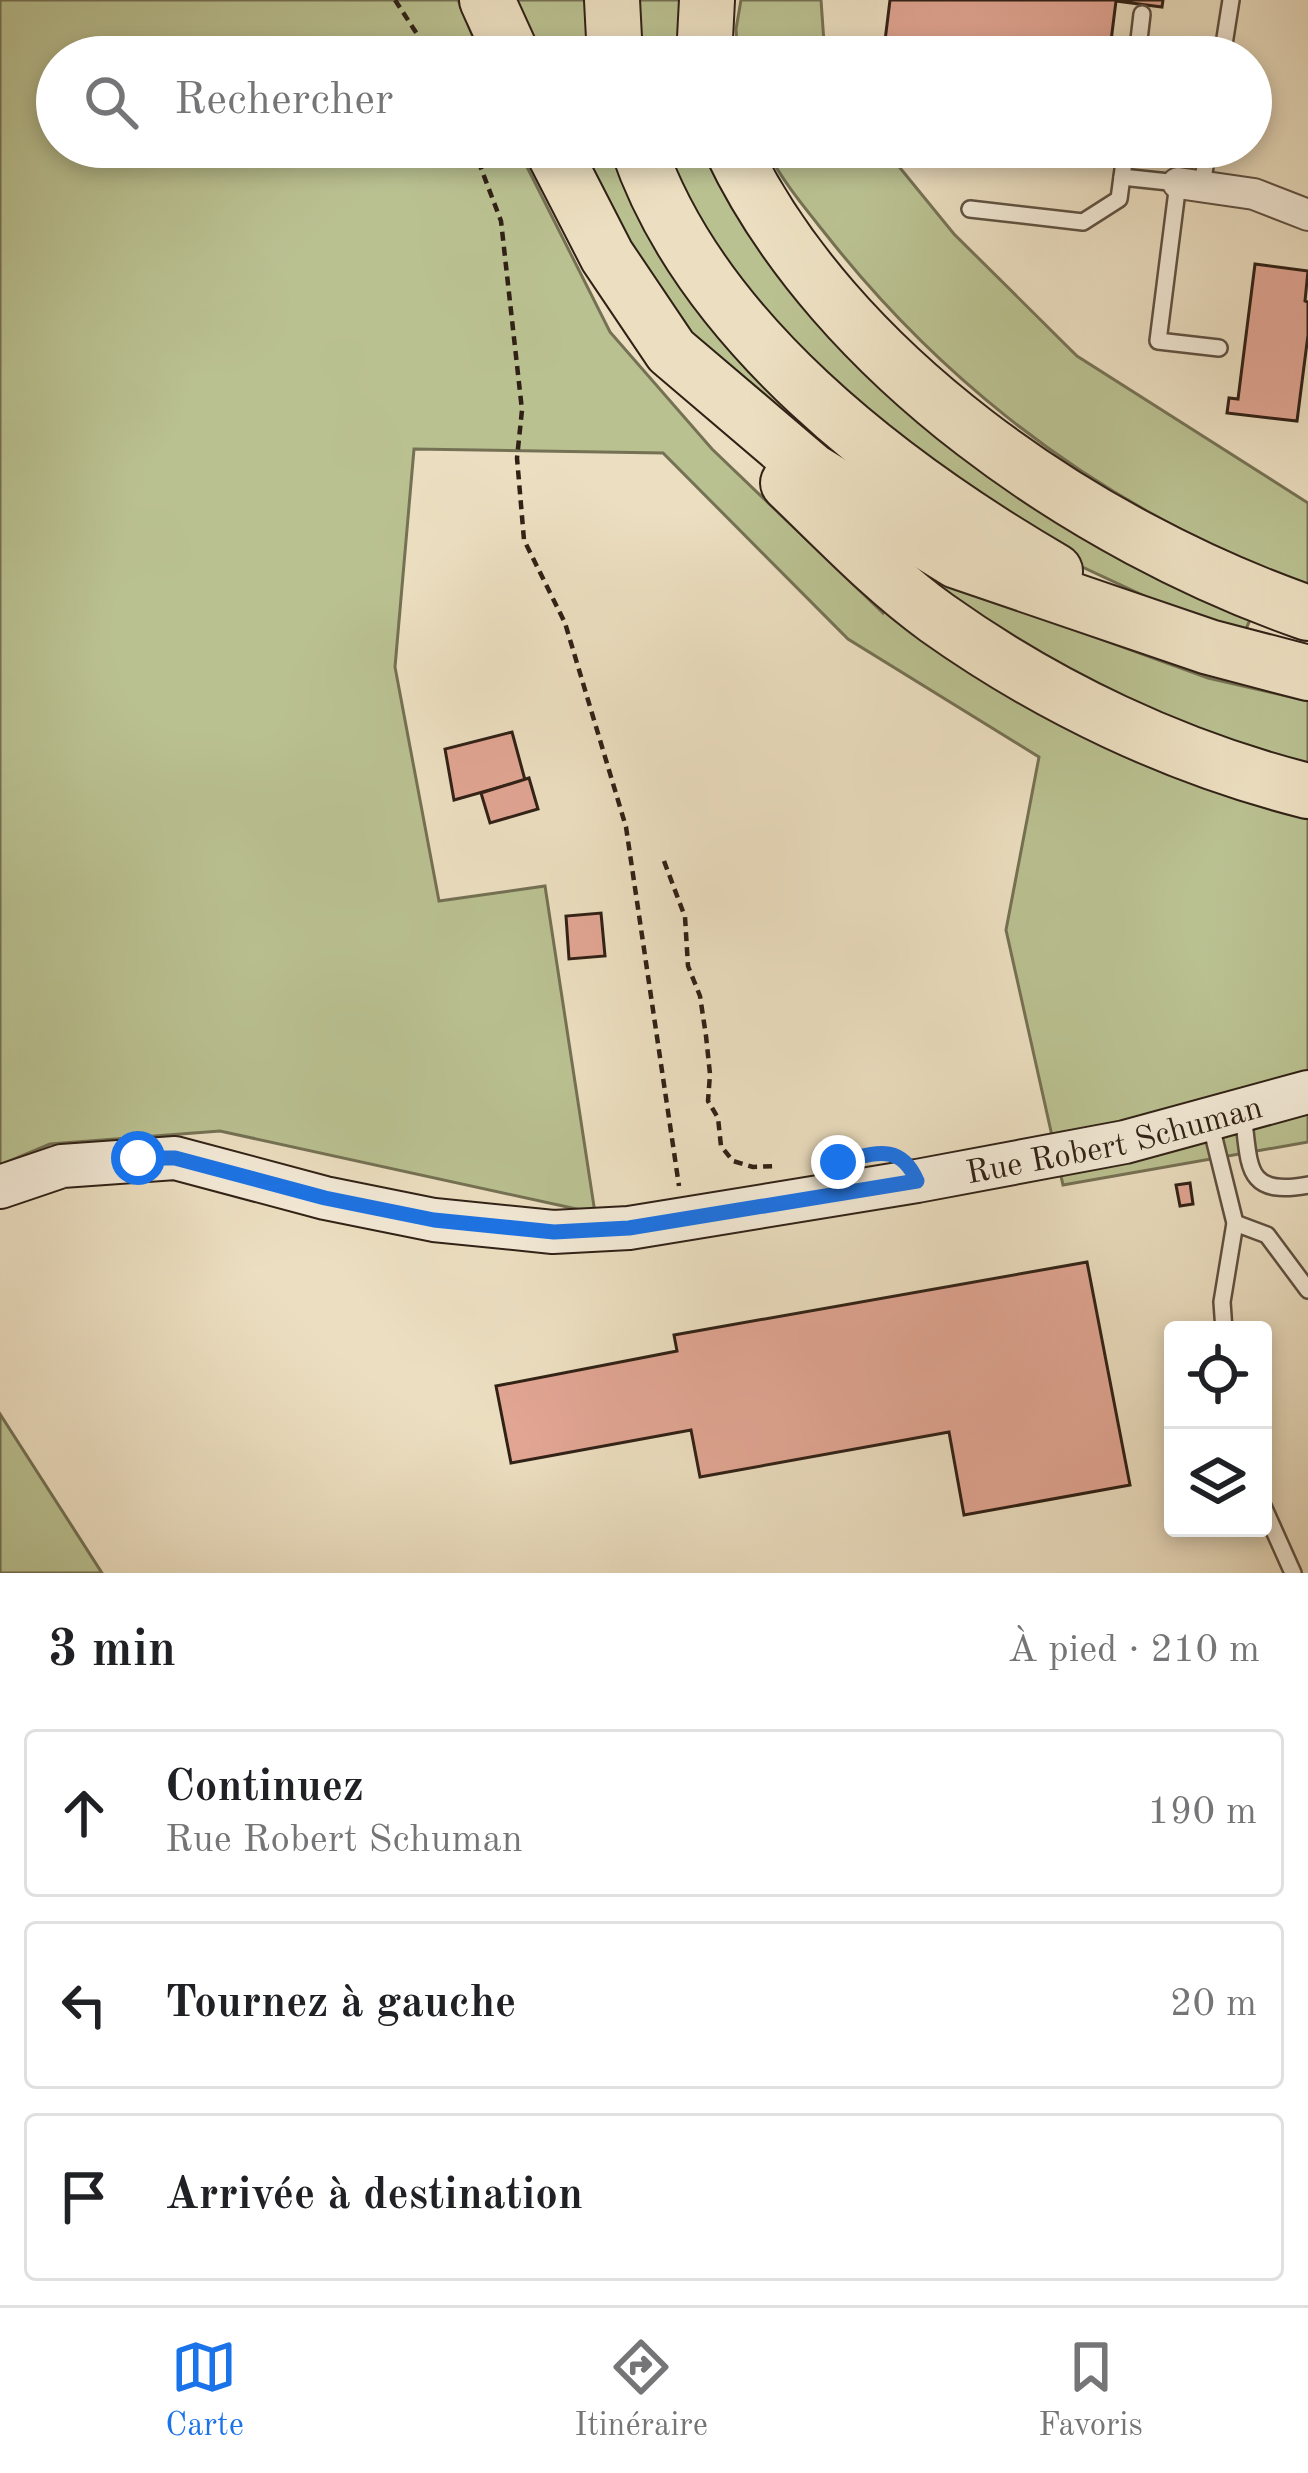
<!DOCTYPE html>
<html lang="fr">
<head>
<meta charset="utf-8">
<style>
  :root { --surface:#fff; --page:#f2f2f2; --text:#202124; --muted:#757577; --line:#e0e0e0; --accent:#1a73e8 }
  body { margin:0; font-family:"Old Standard TT",serif; background:var(--page); color:var(--text) }
  .controls { position:absolute; right:36px; bottom:36px; display:grid; overflow:hidden; border-radius:12px; box-shadow:0 6px 18px #0003 }
  .controls button { width:108px; height:108px; display:grid; place-items:center; padding:0; border:0; border-bottom:3px solid var(--line); background:var(--surface); color:var(--text); font:60px sans-serif }
  .stop { position:absolute; width:36px; height:36px; margin:-27px; border:9px solid #1a73e8; border-radius:50%; background:#fff }
  .stop.end { background:#1a73e8; border-color:#fff; box-shadow:0 3px 12px #0008 }
  .list { margin:0; padding:0; list-style:none }
  h2 { display:flex; justify-content:space-between; align-items:center; height:156px; margin:0; padding:0 48px; font-size:51px }
  h2 small { font-size:39px; font-weight:400; color:var(--muted) }
  .list li { display:grid; grid-template-columns:78px 1fr auto; gap:36px; align-items:center; box-sizing:border-box; height:168px; margin:0 24px 24px; padding:0 24px; border:3px solid var(--line); border-radius:12px }
  .list b { display:block; font-size:45px; white-space:nowrap }
  .list p { margin:0; font-size:39px; white-space:nowrap; color:var(--muted) }
  .list em { font-size:39px; font-style:normal; color:var(--muted) }
  .icon { flex:none; width:66px; height:66px; fill:none; stroke:currentColor; stroke-width:2; stroke-linecap:round; stroke-linejoin:round }
  .map { position:relative; flex:none; width:1308px; height:1573px; overflow:hidden }
  .search { position:absolute; background:var(--surface); box-shadow:0 6px 18px #0003; left:36px; right:36px; top:36px; height:132px; display:flex; align-items:center; gap:30px; box-sizing:border-box; padding:0 42px; border-radius:66px; color:var(--muted); font-size:45px }
  .sheet { height:732px; background:var(--surface) }
  nav { display:flex; justify-content:space-around; align-items:center; box-sizing:border-box; height:168px; border-top:3px solid var(--line); background:var(--surface); font-size:33px; color:var(--muted) }
  nav a { display:grid; justify-items:center; gap:6px }
  nav .on { color:var(--accent) }
  .map>svg:first-child { display:block }
</style>
</head>
<body>
<div class="map">
<svg width="1308" height="1573" viewBox="0 0 1308 1573">
  <rect width="100%" height="100%" fill="#ecdfc1"/>
  <filter id="stains"><feTurbulence type="fractalNoise" baseFrequency=".00167" numOctaves="4"/><feColorMatrix values="0 0 0 0 .2 0 0 0 0 .09 0 0 0 0 .02 0 0 0 .5 -.17"/></filter>
  <radialGradient id="worn" r=".72"><stop offset=".6" stop-color="#630" stop-opacity="0"/><stop offset="1" stop-color="#630" stop-opacity=".3"/></radialGradient>
  <!-- green -->
  <g fill="#bac191" stroke="#757154" stroke-width="3">
    <polygon points="0,0 458,0 481,57 57,57 57,147 517,147 610,332 712,449 883,613 915,563 1046,619 1208,678 1308,701 1308,1142 1063,1185 1006,930 1039,757 848,639 663,453 414,449 395,667 439,901 545,886 595,1213 220,1131 50,1144 0,1165"/>
    <polygon points="500,0 590,0 593,57 526,57"/>
    <polygon points="631,0 692,0 692,57 634,57"/>
    <polygon points="741,0 821,0 825,57 738,57 736,29"/>
    <polygon points="567,147 613,147 626,189 672,274 869,478 865,487 686,337"/>
    <polygon points="656,147 717,147 866,359 1255,608 1243,636 1194,619 1033,544 924,466 725,282"/>
    <path d="M765,147H883L954,234L1077,356L1308,503V585C1279,576 1252,563 1224,550C1069,480 933,370 828,237C805,208 781,180 765,147Z"/>
    <polygon points="0,1414 102,1573 0,1573"/>
  </g>
  <!-- building -->
  <g fill="#e2a694" stroke="#302116" stroke-width="3">
    <polygon points="890,0 1163,0 1162,7 1116,1 1109,57 883,57"/>
    <polygon points="1255,264 1308,271 1305,301 1308,302 1308,335 1297,421 1227,413 1229,398 1238,399"/>
    <polygon points="512,732 525,780 454,800 445,749"/>
    <polygon points="529,778 538,809 490,823 481,793"/>
    <polygon points="601,913 605,956 569,959 566,916"/>
    <polygon points="1190,1183 1193,1204 1180,1206 1176,1185"/>
    <polygon points="1087,1262 1130,1485 964,1515 949,1432 700,1477 691,1430 511,1463 496,1386 677,1351 674,1335"/>
  </g>
  <g fill="none" stroke-linecap="round" stroke-linejoin="round">
    <defs>
      <g id="lane">
        <polyline points="1137,57 1142,14"/>
        <polyline points="1222,57 1231,0"/>
        <polyline points="1122,177 1178,183 1158,341 1219,348"/>
        <polyline points="1202,186 1208,147"/>
        <polyline points="970,209 1083,222 1119,199 1126,147"/>
        <path d="M1243,1114C1250,1166 1244,1197 1308,1185"/>
        <polyline points="1210,1122 1235,1223 1222,1302 1224,1330"/>
        <polyline points="1235,1223 1267,1235 1308,1290"/>
        <polyline points="1263,1506 1293,1573"/>
      </g>
      <polyline id="street" points="1178,183 1254,194 1308,215"/>
      <g id="secondary">
        <path id="s1" d="M0,1187L62,1166L175,1158L325,1198L434,1220L553,1232L629,1228L917,1181L1125,1142L1308,1092"/>
      </g>
      <g id="highway">
        <polyline points="487,0 513,57"/>
        <polyline points="612,0 615,57"/>
        <polyline points="704,57 707,0"/>
        <polyline points="551,147 607,256 671,351 812,471 957,561 1209,647 1308,673"/>
        <path d="M638,147C701,332 892,476 1055,571"/>
        <path d="M731,147C834,365 1086,536 1308,613"/>
        <path d="M788,483C836,529 883,579 937,618C1048,697 1176,758 1308,791"/>
      </g>
    </defs>
    <!-- lane casing -->
    <use href="#lane" stroke="#5f5041" stroke-width="20"/>
    <!-- street casing -->
    <use href="#street" stroke="#5f5041" stroke-width="34"/>
    <!-- secondary casing -->
    <use href="#secondary" stroke="#302116" stroke-width="46"/>
    <!-- highway casing -->
    <use href="#highway" stroke="#302116" stroke-width="58"/>
    <!-- path -->
    <g stroke="#302116" stroke-width="4.5" stroke-dasharray="9 6" stroke-linecap="butt">
      <polyline points="395,0 432,57"/>
      <polyline points="473,147 501,221 522,410 517,458 524,540 565,623 626,827 679,1186"/>
      <polyline points="664,861 685,917 688,966 700,996 706,1036 710,1074 708,1101 718,1118 721,1146 733,1161 753,1167 778,1166"/>
    </g>
    <!-- lane -->
    <use href="#lane" stroke="#f3ead7" stroke-width="15"/>
    <!-- street -->
    <use href="#street" stroke="#f3ead7" stroke-width="30"/>
    <!-- secondary -->
    <use href="#secondary" stroke="#f3ead7" stroke-width="42"/>
    <!-- highway -->
    <use href="#highway" stroke="#ecdfc1" stroke-width="54"/>
  </g>
  <g fill="none" stroke-linecap="round" stroke-linejoin="round">
    <!-- route -->
    <path stroke="#1a73e8" stroke-width="15" d="M138,1158H175L325,1198L434,1220L554,1232L629,1228L917,1181C900,1141 873,1154 838,1162"/>
  </g>
  <g text-anchor="middle" stroke-width="12" stroke-linejoin="round" paint-order="stroke">
    <!-- street labels -->
    <g font-size="33" fill="#302116" stroke="#f3ead7">
      <text dy="12" stroke="none"><textPath href="#s1" startOffset="1134">Rue Robert Schuman</textPath></text>
    </g>
  </g>
  <rect width="100%" height="100%" filter="url(#stains)"/>
  <rect width="100%" height="100%" fill="url(#worn)"/>
</svg>
<div class="controls">
<button><svg class="icon" aria-label="locate" viewBox="0 0 24 24"><circle cx="12" cy="12" r="6"/><path d="M12 2v4M12 18v4M2 12h4M18 12h4"/></svg></button>
<button><svg class="icon" aria-label="layers" viewBox="0 0 24 24"><path d="M12 4l9 5-9 5-9-5zM3 14l9 5 9-5"/></svg></button>
</div>
<div class="stop" style="left:138px;top:1158px"></div>
<div class="stop end" style="left:838px;top:1162px"></div>
<div class="search"><svg class="icon" aria-label="search" viewBox="0 0 24 24"><circle cx="10" cy="10" r="6"/><path d="M15 15l6 6"/></svg>Rechercher</div>
</div>
<section class="sheet">
<h2>3 min<small>À pied · 210 m</small></h2>
<ul class="list">
<li><svg class="icon" aria-label="ahead" viewBox="0 0 24 24"><path d="M12 20V5M6 11l6-6 6 6"/></svg><div><b>Continuez</b><p>Rue Robert Schuman</p></div><em>190 m</em></li>
<li><svg class="icon" aria-label="left" viewBox="0 0 24 24"><path d="M17 20v-9H6M10 6l-5 5 5 5"/></svg><div><b>Tournez à gauche</b></div><em>20 m</em></li>
<li><svg class="icon" aria-label="arrive" viewBox="0 0 24 24"><path d="M6 21V4h12l-3 4 3 4H6"/></svg><div><b>Arrivée à destination</b></div></li>
</ul>
</section>
<nav>
<a class="on"><svg class="icon" aria-label="map" viewBox="0 0 24 24"><path d="M3 6l6-2 6 2 6-2v14l-6 2-6-2-6 2zM9 4v14M15 6v14"/></svg>Carte</a>
<a><svg class="icon" aria-label="directions" viewBox="0 0 24 24"><path d="M12 3l9 9-9 9-9-9zM9 14v-3h6M13 9l2 2-2 2"/></svg>Itinéraire</a>
<a><svg class="icon" aria-label="saved" viewBox="0 0 24 24"><path d="M7 4h10v16l-5-4-5 4z"/></svg>Favoris</a>
</nav>
</body>
</html>
